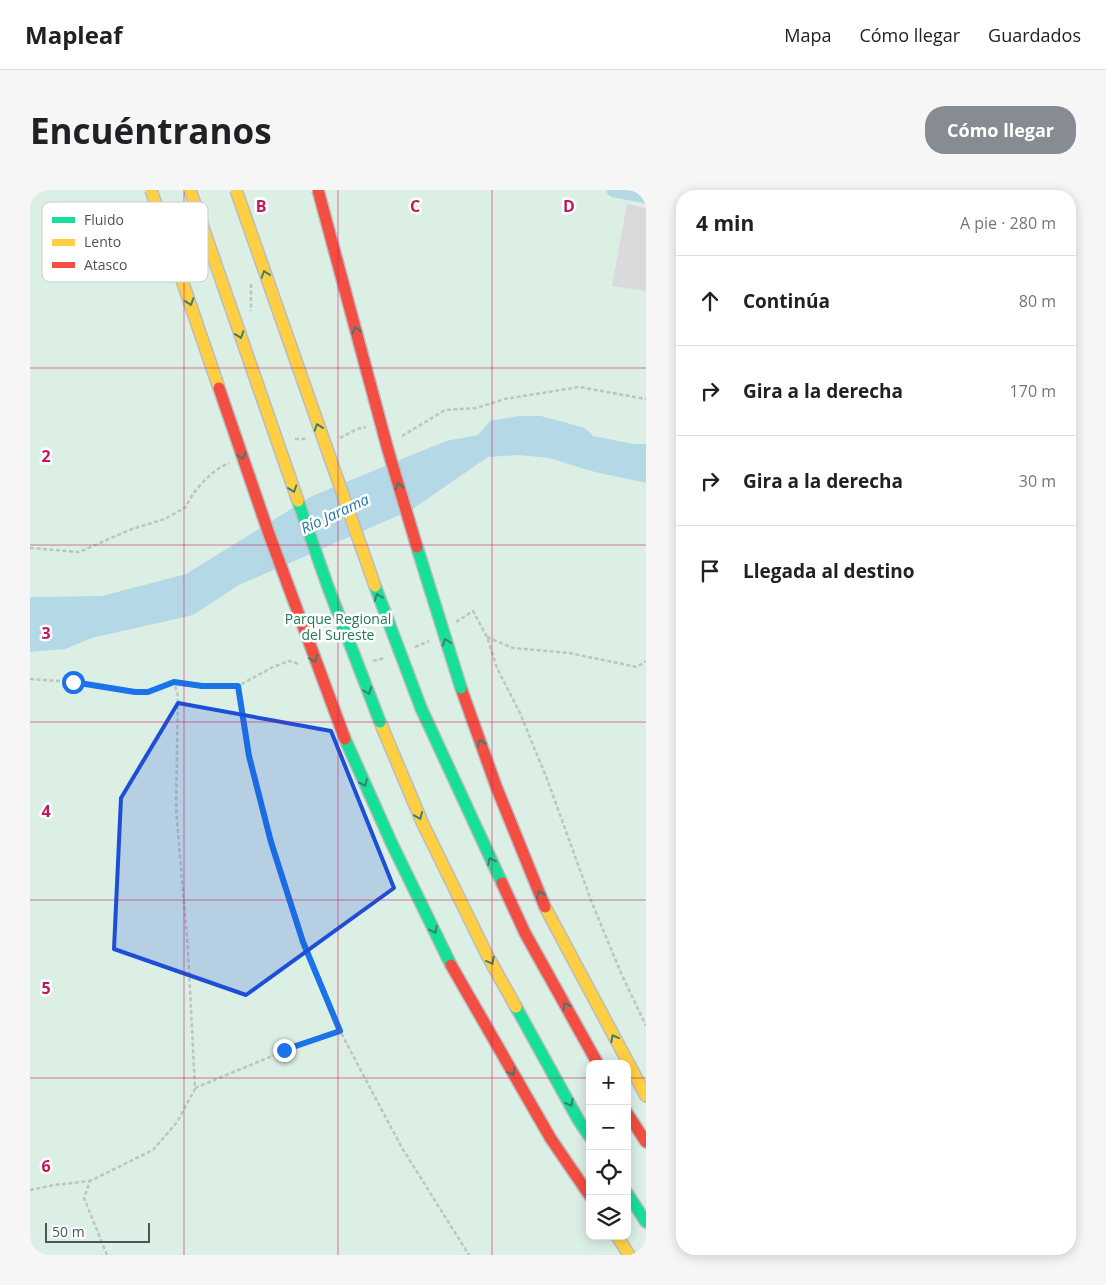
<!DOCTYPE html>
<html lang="es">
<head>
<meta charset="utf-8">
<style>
  :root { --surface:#fff; --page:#f6f6f6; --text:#202124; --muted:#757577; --line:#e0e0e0; --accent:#878c92 }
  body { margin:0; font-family:"Open Sans",sans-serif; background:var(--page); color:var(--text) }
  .controls { position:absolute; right:15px; bottom:15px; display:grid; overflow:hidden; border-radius:10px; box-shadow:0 2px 12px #0003 }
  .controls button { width:45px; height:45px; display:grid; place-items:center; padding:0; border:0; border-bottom:1px solid var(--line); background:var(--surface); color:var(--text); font:25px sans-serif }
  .scale { position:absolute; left:15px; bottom:12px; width:105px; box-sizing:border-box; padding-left:5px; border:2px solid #4c545e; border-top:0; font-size:14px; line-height:18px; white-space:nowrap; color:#4c545e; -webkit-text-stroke:4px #fff; paint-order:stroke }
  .stop { position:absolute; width:15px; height:15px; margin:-11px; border:4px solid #1a73e8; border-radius:50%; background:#fff }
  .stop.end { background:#1a73e8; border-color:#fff; box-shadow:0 1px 5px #0008 }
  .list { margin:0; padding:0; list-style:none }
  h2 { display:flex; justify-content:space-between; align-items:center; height:65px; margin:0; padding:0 20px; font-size:21px }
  h2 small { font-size:16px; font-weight:400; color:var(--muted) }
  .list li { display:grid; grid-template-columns:32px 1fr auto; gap:15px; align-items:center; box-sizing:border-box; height:90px; padding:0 20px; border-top:1px solid var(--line) }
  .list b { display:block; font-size:19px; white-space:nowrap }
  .list em { font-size:16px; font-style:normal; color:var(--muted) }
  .icon { flex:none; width:28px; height:28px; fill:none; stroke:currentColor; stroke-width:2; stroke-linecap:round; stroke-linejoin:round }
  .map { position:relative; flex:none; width:616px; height:1065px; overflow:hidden; border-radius:20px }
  header { display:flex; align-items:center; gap:30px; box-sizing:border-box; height:70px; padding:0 25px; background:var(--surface); border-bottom:1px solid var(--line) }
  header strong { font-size:24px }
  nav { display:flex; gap:28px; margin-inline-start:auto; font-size:18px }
  .intro { display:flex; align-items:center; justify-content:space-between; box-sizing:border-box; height:120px; padding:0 30px }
  h1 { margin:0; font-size:35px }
  .button { padding:12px 22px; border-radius:20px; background:var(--accent); color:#fff; font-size:18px; font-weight:700 }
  main { display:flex; gap:30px; padding:0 30px }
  aside { flex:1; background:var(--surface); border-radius:20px; box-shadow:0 2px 12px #0003 }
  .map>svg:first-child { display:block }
</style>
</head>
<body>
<header>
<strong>Mapleaf</strong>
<nav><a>Mapa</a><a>Cómo llegar</a><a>Guardados</a></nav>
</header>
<div class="intro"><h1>Encuéntranos</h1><a class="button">Cómo llegar</a></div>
<main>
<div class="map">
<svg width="616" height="1065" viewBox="0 0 616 1065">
  <rect width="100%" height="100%" fill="#f4f3f3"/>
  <!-- green -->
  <path fill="#dcefe5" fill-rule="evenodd" d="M0,0H616V1065H0ZM560,874H597V1046H560Z"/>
  <!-- water -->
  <polygon fill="#b5d8e7" points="489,226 511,226 555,238 563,246 604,254 616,254 616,293 561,281 519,268 489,265 458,267 381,320 209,395 163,425 62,448 35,459 0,462 0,407 72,406 156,384 282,306 416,251 448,245 460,231"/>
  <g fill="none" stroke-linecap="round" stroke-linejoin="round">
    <!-- canal -->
    <polyline stroke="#b5d8e7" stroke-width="15" points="584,0 616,6"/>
  </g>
  <!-- building -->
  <polygon fill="#dadadc" points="597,14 616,18 616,101 582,96"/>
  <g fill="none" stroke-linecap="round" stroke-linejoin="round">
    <defs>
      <g id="fast">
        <polyline points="391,518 472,693"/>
        <polyline points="315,549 362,654 421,775"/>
        <polyline points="486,817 549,931 560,947"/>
        <polyline points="597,1003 616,1032"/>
      </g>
      <g id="slow">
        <polyline points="350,532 392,632 457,765 486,817"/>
        <polyline points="515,717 616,906"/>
        <polyline points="587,1046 599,1065"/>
      </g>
      <g id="jam">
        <polyline points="431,498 466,596 515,717"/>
        <polyline points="472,693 495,743 568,874"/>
        <polyline points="421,775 521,949 560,1006"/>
        <polyline points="597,923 616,952"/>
      </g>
    </defs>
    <!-- fast casing -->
    <use href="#fast" stroke="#babcc1" stroke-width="14"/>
    <!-- slow casing -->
    <use href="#slow" stroke="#babcc1" stroke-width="14"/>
    <!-- jam casing -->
    <use href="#jam" stroke="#babcc1" stroke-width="14"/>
    <!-- path -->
    <g stroke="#bdc5c3" stroke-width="2.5" stroke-dasharray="4 2.5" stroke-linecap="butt">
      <polyline points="221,94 221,121"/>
      <polyline points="372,246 415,220 446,218 475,209 549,197 616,209"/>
      <polyline points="310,248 327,239 336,237"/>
      <polyline points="265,249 277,249"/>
      <path d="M0,358L49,362L102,339L135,329L156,317C162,301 183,279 199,273"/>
      <polyline points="426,432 443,421 457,447 467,478 490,523 517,589 562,713 591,783 616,836"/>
      <polyline points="457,447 483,458 539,463 607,477 616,471"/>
      <polyline points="385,457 399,451"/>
      <polyline points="343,471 355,468"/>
      <polyline points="0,489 43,492 105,502 118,501 144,492 172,496 208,496 243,477 259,471 269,474"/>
      <polyline points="208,496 219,566 241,652 273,752 310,841 372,958 439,1065"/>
      <polyline points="165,898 254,861 310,841"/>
      <polyline points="0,1000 24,995 60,991"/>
      <polyline points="77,1065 54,1008 60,991 123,960 147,932 165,899 158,760 146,619 148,506 144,492"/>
    </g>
    <!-- fast -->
    <use href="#fast" stroke="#16e098" stroke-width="11"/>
    <!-- slow -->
    <use href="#slow" stroke="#ffcf43" stroke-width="11"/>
    <!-- jam -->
    <use href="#jam" stroke="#f24e42" stroke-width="11"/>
    <defs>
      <g id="fast-bridge">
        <polyline points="268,311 298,397 350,532"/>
        <polyline points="387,357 431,498"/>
        <polyline points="345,396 391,518"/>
      </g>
      <g id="slow-bridge">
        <polyline points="121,0 189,198"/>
        <polyline points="160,0 268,311"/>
        <polyline points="206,0 345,396"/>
      </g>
      <g id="jam-bridge">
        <polyline points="288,0 358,260 387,357"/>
        <polyline points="189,198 239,344 315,549"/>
      </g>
    </defs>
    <!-- fast-bridge casing -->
    <use href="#fast-bridge" stroke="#babcc1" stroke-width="14" stroke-linecap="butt"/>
    <!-- slow-bridge casing -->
    <use href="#slow-bridge" stroke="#babcc1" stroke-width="14" stroke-linecap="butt"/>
    <!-- jam-bridge casing -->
    <use href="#jam-bridge" stroke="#babcc1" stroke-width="14" stroke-linecap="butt"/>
    <!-- fast-bridge -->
    <use href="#fast-bridge" stroke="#16e098" stroke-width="11"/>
    <!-- slow-bridge -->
    <use href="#slow-bridge" stroke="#ffcf43" stroke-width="11"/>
    <!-- jam-bridge -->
    <use href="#jam-bridge" stroke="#f24e42" stroke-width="11"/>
  </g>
  <!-- one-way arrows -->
  <defs><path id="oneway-chevron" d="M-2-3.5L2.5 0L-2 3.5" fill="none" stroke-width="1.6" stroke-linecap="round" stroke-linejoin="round" transform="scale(1.25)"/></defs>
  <g stroke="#3c7e6f">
    <use href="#oneway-chevron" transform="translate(235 84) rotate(-109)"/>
    <use href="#oneway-chevron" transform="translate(160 112) rotate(71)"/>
    <use href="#oneway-chevron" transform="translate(326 140) rotate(-105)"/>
    <use href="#oneway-chevron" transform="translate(210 145) rotate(71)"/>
    <use href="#oneway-chevron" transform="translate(288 237) rotate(-109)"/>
    <use href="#oneway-chevron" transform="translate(212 266) rotate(71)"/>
    <use href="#oneway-chevron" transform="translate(369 296) rotate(-106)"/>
    <use href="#oneway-chevron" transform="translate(263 299) rotate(71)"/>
    <use href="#oneway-chevron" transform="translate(348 407) rotate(-111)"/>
    <use href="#oneway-chevron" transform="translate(416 452) rotate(-108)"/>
    <use href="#oneway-chevron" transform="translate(284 469) rotate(69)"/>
    <use href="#oneway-chevron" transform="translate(338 501) rotate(69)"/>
    <use href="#oneway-chevron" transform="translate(451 553) rotate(-110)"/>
    <use href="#oneway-chevron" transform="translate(334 593) rotate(66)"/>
    <use href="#oneway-chevron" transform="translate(389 626) rotate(67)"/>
    <use href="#oneway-chevron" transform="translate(461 671) rotate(-115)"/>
    <use href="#oneway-chevron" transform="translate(510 704) rotate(-112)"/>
    <use href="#oneway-chevron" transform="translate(404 740) rotate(64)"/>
    <use href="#oneway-chevron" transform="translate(461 771) rotate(61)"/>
    <use href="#oneway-chevron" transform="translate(536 816) rotate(-119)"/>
    <use href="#oneway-chevron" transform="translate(584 848) rotate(-118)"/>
    <use href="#oneway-chevron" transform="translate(482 882) rotate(60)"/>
    <use href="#oneway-chevron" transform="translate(540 913) rotate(61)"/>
  </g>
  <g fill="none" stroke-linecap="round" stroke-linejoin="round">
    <!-- route -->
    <polyline stroke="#1a73e8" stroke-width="6" points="43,492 105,502 118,502 144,492 172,496 208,496 219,566 241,652 273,752 310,841 254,860"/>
  </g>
  <!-- marked area -->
  <path fill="#1d4ed8" fill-opacity="0.2" stroke="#1d4ed8" stroke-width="4" stroke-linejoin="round" d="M148,513L301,541L364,698L216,805L84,759L91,608Z"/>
  <!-- grid -->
  <path fill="none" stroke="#c2185b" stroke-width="1" stroke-opacity="0.55" d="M154,0V1065M308,0V1065M462,0V1065M0,178H616M0,355H616M0,532H616M0,710H616M0,888H560M597,888H616"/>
  <g text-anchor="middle" stroke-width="5" stroke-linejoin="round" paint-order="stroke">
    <!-- park labels -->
    <g font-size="14" fill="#247856" stroke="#fff">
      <text x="308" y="434">Parque Regional<tspan x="308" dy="16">del Sureste</tspan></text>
    </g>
    <!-- water labels -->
    <g font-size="15" font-style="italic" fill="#1f779e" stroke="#fff">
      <text transform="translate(305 324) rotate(-25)" y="5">Río Jarama</text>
    </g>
  </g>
  <!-- legend -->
  <rect x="12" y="12" width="166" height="80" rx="8" fill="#fff" stroke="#c9cccf" stroke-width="1"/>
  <rect x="22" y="27" width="23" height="6" fill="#16e098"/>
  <rect x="22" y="49" width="23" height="7" fill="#ffcf43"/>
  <rect x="22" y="72" width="23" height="6" fill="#f24e42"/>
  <g font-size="14" fill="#4c545e">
    <text x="54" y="35">Fluido</text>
    <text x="54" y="57">Lento</text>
    <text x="54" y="80">Atasco</text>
  </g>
  <g font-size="16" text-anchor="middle" font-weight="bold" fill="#c2185b" stroke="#fff" stroke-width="5" stroke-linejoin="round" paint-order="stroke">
    <text x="231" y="22">B</text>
    <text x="385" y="22">C</text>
    <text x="539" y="22">D</text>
    <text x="16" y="272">2</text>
    <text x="16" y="449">3</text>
    <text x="16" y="627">4</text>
    <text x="16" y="804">5</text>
    <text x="16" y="982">6</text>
  </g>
</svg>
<div class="controls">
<button>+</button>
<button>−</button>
<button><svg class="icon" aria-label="locate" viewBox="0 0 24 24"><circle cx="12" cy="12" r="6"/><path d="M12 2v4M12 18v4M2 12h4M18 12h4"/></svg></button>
<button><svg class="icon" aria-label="layers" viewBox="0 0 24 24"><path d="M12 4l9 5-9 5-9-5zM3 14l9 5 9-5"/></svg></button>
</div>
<div class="scale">50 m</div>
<div class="stop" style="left:43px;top:492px"></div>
<div class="stop end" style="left:254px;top:860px"></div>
</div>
<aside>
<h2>4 min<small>A pie · 280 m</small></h2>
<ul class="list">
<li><svg class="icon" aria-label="ahead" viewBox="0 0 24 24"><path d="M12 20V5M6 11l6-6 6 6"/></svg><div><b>Continúa</b></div><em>80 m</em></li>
<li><svg class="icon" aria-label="right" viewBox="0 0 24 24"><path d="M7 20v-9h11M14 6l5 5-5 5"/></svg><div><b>Gira a la derecha</b></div><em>170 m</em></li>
<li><svg class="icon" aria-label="right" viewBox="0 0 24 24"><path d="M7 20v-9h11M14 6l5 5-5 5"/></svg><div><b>Gira a la derecha</b></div><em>30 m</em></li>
<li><svg class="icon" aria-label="arrive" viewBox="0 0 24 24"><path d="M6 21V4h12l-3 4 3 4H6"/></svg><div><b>Llegada al destino</b></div></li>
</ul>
</aside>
</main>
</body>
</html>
